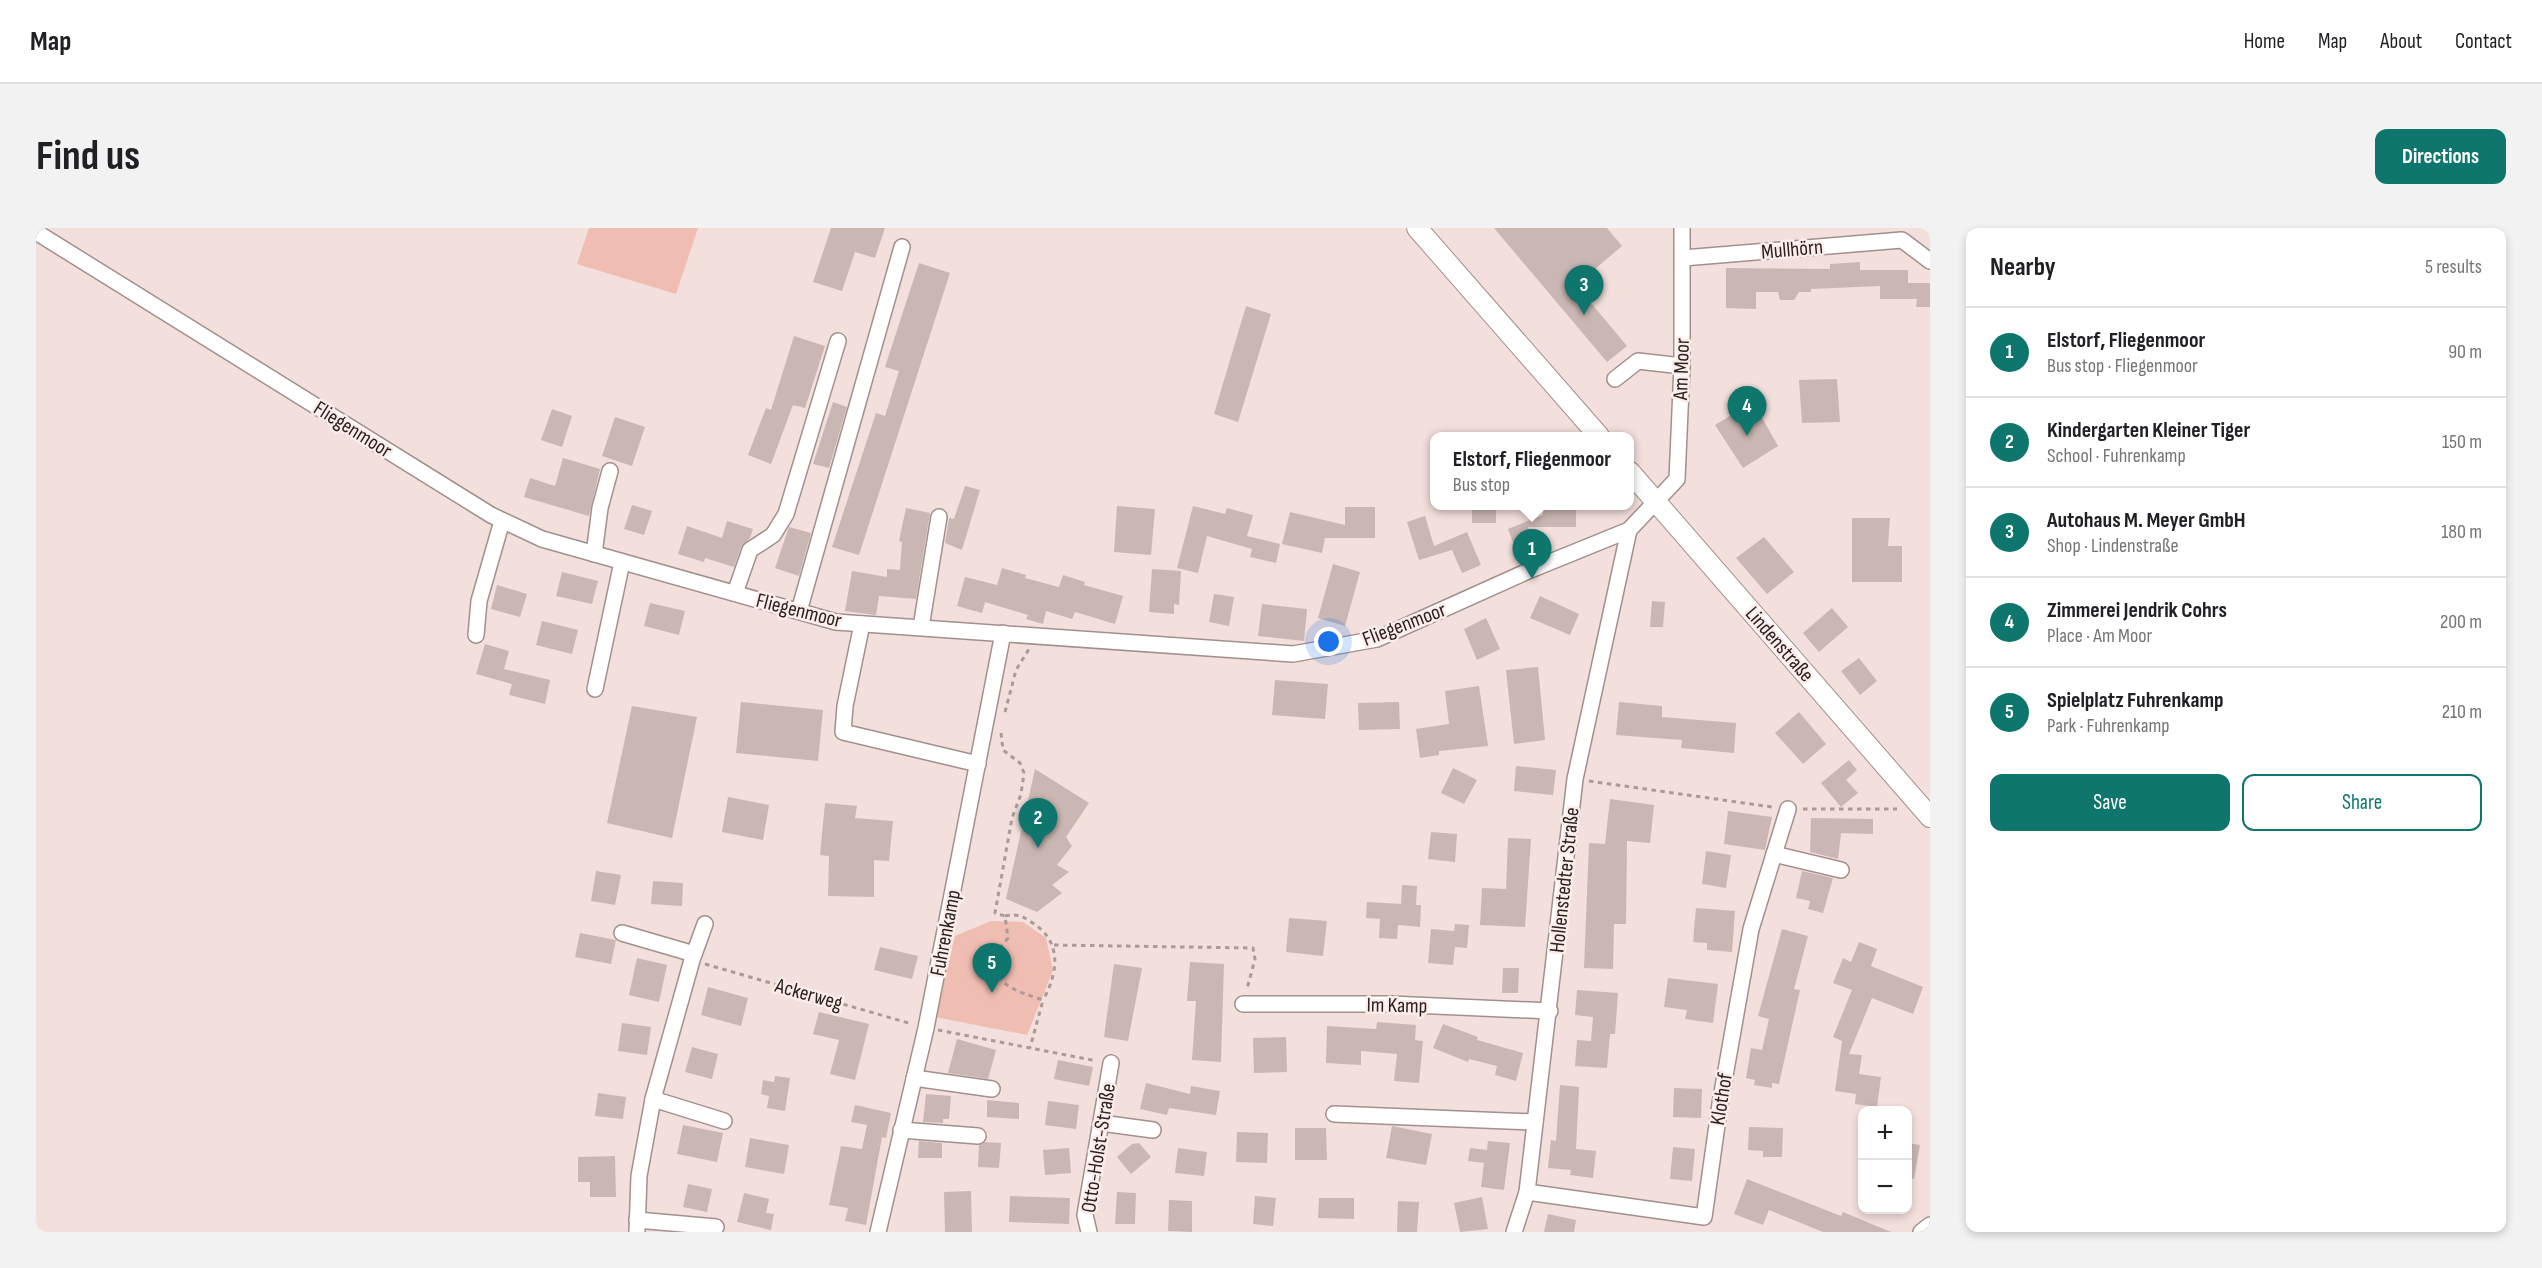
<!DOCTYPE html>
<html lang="en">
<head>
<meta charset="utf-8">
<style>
  :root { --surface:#fff; --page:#f2f2f2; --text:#202124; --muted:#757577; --line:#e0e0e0; --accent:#0f766e }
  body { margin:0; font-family:"Sofia Sans Condensed",sans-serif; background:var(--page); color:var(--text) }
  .controls { position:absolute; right:18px; bottom:18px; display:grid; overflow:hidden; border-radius:12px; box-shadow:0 3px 9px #0003 }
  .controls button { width:54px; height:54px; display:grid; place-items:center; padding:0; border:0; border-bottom:2px solid var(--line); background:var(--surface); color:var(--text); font:30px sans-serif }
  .you { position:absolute; left:1293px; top:414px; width:21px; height:21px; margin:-15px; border:4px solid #fff; border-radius:50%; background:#1a73e8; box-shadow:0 0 0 9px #1a73e833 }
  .badge { display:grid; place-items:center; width:39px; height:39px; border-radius:50%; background:var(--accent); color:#fff; font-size:20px; font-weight:700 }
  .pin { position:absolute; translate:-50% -50px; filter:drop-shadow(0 2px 3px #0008) }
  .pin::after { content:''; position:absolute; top:32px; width:21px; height:18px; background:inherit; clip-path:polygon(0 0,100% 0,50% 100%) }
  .popup { position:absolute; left:1394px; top:204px; width:204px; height:78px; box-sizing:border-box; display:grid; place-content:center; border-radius:12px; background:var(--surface); filter:drop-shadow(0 2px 4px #0005); font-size:20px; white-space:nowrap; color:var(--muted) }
  .popup b { font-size:22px; color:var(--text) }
  .popup::after { content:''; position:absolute; left:50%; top:100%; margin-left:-12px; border:12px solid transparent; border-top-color:var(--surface) }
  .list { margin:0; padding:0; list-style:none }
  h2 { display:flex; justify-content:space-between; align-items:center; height:78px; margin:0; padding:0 24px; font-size:26px }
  h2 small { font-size:20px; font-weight:400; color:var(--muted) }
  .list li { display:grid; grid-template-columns:39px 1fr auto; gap:18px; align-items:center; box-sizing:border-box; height:90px; padding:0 24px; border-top:2px solid var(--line) }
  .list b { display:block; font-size:22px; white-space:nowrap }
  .list p { margin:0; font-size:20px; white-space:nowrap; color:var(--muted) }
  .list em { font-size:20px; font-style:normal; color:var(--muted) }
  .actions { display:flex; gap:12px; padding:18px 24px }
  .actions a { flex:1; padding:14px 0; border:2px solid var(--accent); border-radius:12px; text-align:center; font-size:21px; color:var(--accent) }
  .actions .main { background:var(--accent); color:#fff }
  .map { position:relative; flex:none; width:1894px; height:1004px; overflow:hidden; border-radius:12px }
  header { display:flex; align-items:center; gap:36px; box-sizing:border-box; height:84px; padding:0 30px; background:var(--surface); border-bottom:2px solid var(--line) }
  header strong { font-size:28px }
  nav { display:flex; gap:33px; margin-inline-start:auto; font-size:21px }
  .intro { display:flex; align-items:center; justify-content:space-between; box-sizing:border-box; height:144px; padding:0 36px }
  h1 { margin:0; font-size:42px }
  .button { padding:15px 27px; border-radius:12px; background:var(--accent); color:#fff; font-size:21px; font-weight:700 }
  main { display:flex; gap:36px; padding:0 36px }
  aside { flex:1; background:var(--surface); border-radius:12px; box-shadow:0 3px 9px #0003 }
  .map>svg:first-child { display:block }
</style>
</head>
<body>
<header>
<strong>Map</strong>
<nav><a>Home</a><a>Map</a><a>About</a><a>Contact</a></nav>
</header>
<div class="intro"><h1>Find us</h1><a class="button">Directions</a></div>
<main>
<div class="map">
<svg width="1894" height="1004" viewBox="0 0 1894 1004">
  <rect width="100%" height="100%" fill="#f3dfdb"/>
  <!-- green -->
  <g fill="#f0bdb2">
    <polygon points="553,0 662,0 640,66 541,36"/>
    <polygon points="955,693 987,694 1010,710 1017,742 991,807 899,789 919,708"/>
  </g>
  <!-- building -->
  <g fill="#cab7b3">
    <polygon points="795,0 849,0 839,30 819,24 806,63 777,54"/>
    <polygon points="1458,0 1571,0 1586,18 1540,57 1591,118 1571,134"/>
    <polygon points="1824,34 1824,42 1872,42 1872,55 1894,55 1894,79 1880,79 1881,71 1844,71 1844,58 1775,61 1775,64 1763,64 1758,72 1744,72 1742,64 1720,64 1720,81 1690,80 1690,40 1794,41 1794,36"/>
    <polygon points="883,35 914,45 823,327 796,319 840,185 849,188 863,143 849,139"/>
    <polygon points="1210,78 1235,86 1202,194 1178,186"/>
    <polygon points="758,108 789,118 769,180 757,177 735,236 712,227 730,180 735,182"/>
    <polygon points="1801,151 1804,194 1766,195 1763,152"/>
    <polygon points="797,174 811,179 793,240 777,236"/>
    <polygon points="1717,174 1742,218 1707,240 1679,197"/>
    <polygon points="516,181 536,188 526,219 505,212"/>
    <polygon points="579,189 609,199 596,238 566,228"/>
    <polygon points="527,230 564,241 553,288 488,269 494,250 519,258"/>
    <polygon points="929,258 944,262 926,322 909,315 913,290 918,291"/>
    <polygon points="596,277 616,283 608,307 588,301"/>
    <polygon points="1081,278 1119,281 1115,327 1078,324"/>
    <polygon points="1157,278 1189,286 1191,280 1217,287 1211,308 1244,316 1240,335 1214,329 1216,321 1171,308 1162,345 1141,340"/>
    <rect x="1436" y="278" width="24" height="17"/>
    <polygon points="1507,278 1540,278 1540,299 1492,299 1497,313 1479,320 1472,301 1507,287"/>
    <polygon points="1309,279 1339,279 1339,310 1289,310 1286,325 1246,316 1254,284 1309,297"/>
    <polygon points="870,280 894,285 880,371 843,368 840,387 809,383 816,343 851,349 851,341 864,342 866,314 863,313"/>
    <polygon points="1389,288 1398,318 1431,304 1445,337 1426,345 1416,322 1383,332 1371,294"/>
    <polygon points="1816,290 1854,290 1852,318 1866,318 1866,354 1816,354"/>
    <polygon points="691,293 717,301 714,310 705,319 698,339 669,330 668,334 642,326 651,298 686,310"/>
    <polygon points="753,299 775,305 763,348 739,340"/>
    <polygon points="1728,309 1758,344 1731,366 1700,330"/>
    <polygon points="1297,336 1324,344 1309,398 1282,390"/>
    <polygon points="966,340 990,347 989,350 1023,359 1027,347 1049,354 1048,357 1087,368 1079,396 1039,384 1036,391 1010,383 1007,396 990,391 992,387 949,374 946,385 921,378 929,349 961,357"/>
    <polygon points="1116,341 1145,343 1143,377 1138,376 1138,386 1113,384"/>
    <polygon points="526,344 562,353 556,376 520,368"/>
    <polygon points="461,357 491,366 484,389 455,381"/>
    <polygon points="1178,366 1198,369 1193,398 1173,394"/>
    <polygon points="1504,368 1543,386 1534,407 1494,390"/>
    <polygon points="1616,373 1629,374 1627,399 1614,399"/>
    <polygon points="614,375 649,383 643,407 608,398"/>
    <polygon points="1226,376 1271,381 1268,413 1222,408"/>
    <polygon points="1796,380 1812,399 1783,424 1767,405"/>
    <polygon points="1450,390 1464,421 1441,432 1428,401"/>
    <polygon points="506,393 542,402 536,426 500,417"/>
    <polygon points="449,416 473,423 468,441 514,452 509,476 473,467 476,456 440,446"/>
    <polygon points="1823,430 1841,453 1824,467 1805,443"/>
    <polygon points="1502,439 1509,512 1478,516 1470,442"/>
    <polygon points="1239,452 1292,456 1289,491 1236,487"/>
    <polygon points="1443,458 1452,518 1403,523 1403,527 1384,530 1380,501 1413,496 1409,463"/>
    <polygon points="705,474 787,482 782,533 700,525"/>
    <polygon points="1363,474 1364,501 1323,502 1322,475"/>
    <polygon points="1583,474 1626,478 1626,489 1700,495 1698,525 1645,520 1646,512 1580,507"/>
    <polygon points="596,478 661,489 636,610 571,595"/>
    <polygon points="1763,484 1790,516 1767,536 1739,505"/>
    <polygon points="1813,532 1821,542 1810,552 1822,565 1805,579 1785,555"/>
    <polygon points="1480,538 1520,542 1517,567 1478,563"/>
    <polygon points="1417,540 1441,552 1428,576 1405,565"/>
    <polygon points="999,541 1053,575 1030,609 1036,618 1021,637 1033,644 1016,657 1026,665 1001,684 970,671"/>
    <polygon points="692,569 733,577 727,612 686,604"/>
    <polygon points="1574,571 1618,577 1614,615 1591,613 1590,696 1578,696 1577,741 1548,740 1553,615 1569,616"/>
    <polygon points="789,575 821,578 819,590 857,593 853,633 838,632 838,669 792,668 793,628 784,627"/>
    <polygon points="1692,583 1736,589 1729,622 1688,616"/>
    <polygon points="1775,590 1837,591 1837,606 1805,605 1802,631 1774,624"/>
    <polygon points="1395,604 1421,606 1419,634 1392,631"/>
    <polygon points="1472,610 1495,611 1489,699 1444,697 1446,660 1470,661"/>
    <polygon points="1670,623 1695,627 1690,660 1666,656"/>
    <polygon points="560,643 585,647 579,677 555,673"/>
    <polygon points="1766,643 1797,650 1787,685 1772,681 1774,673 1760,670"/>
    <polygon points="617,653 647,655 646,678 615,676"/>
    <polygon points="1366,657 1381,658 1380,677 1385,677 1384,699 1362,697 1361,711 1343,710 1344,691 1330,690 1331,674 1365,676"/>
    <polygon points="1660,680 1699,683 1696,724 1671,722 1671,715 1657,714"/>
    <polygon points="1253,690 1291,693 1287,728 1250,724"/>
    <polygon points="1419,696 1433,697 1431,720 1419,719 1417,737 1392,735 1395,701 1418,703"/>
    <polygon points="1746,701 1772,708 1758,761 1764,762 1743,856 1736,855 1736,860 1718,857 1719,852 1710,850 1715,820 1726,822 1733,791 1722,788"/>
    <polygon points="544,705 580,712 575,736 539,729"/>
    <polygon points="1823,714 1841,721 1835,738 1887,759 1877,786 1836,770 1813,826 1826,827 1823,846 1845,849 1841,879 1819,876 1820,866 1799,863 1806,813 1797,809 1816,762 1797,755 1807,730 1815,734"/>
    <polygon points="844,719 882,728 876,751 838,742"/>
    <polygon points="601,730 631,737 623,774 593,767"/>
    <polygon points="1154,734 1188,736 1185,834 1156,832 1160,773 1151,773"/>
    <polygon points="1078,736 1106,740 1092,813 1068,809"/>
    <polygon points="1467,740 1483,740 1482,765 1466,765"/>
    <polygon points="1632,750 1682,756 1677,795 1649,791 1651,782 1628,779"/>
    <polygon points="672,759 712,770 705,798 665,787"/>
    <polygon points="1541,762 1582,765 1579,806 1574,806 1571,840 1539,838 1541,812 1555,813 1557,789 1539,787"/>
    <polygon points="783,784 833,796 819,852 794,846 803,812 777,806"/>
    <polygon points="1341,794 1380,797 1379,812 1387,813 1383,855 1358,853 1361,826 1325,823 1325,837 1290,835 1291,798 1340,801"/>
    <polygon points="586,795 615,799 611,827 582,823"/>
    <polygon points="1407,796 1442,809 1441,812 1487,825 1480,853 1459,847 1461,838 1433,831 1432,834 1397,820"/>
    <polygon points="1250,809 1251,844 1218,845 1217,810"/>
    <polygon points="921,811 960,822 952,851 912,845"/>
    <polygon points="656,819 682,826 676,851 649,844"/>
    <polygon points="1022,832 1057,839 1053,858 1018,851"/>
    <polygon points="739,848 754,850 749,883 731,880 733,868 725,866 727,852 738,854"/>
    <polygon points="1110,855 1154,866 1155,858 1184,863 1180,887 1133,880 1131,887 1104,881"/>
    <polygon points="1524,857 1543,859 1540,921 1560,923 1557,950 1534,947 1535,942 1512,940 1515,912 1520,913"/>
    <polygon points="1638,860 1666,861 1665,890 1637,889"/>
    <polygon points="562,865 590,869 587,891 559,888"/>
    <polygon points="890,866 915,868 913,891 907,891 907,895 887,894"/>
    <polygon points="951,872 983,875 983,891 951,889"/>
    <polygon points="1012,873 1043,877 1040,901 1009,897"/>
    <polygon points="819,877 855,885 850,910 846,909 830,997 809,993 812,980 793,977 805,918 826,921 831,897 815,894"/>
    <polygon points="647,897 687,905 681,934 641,926"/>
    <polygon points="1356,898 1396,906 1390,937 1350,930"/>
    <polygon points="1713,899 1747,900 1746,929 1727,929 1727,923 1712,922"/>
    <polygon points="1259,900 1290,900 1291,932 1259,932"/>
    <polygon points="1201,904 1232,905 1231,935 1200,934"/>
    <polygon points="714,910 753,917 748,946 709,939"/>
    <polygon points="883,913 906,915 906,930 882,930"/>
    <polygon points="1452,913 1474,915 1468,962 1445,959 1448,935 1432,933 1434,920 1451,922"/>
    <polygon points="949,914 965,915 963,940 942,939 943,917"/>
    <polygon points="1103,915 1115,929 1095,946 1081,929 1096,916"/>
    <polygon points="1872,915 1884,917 1878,951 1872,950"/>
    <polygon points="1637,919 1659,921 1656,953 1634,951"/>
    <polygon points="1033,920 1035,945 1009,947 1007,922"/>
    <polygon points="1142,920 1171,924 1168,948 1139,945"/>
    <polygon points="579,928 580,969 554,969 554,954 542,954 542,929"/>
    <polygon points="1711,951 1805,988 1807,984 1855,1004 1787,1004 1733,982 1727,997 1698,986"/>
    <polygon points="652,956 676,961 671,984 647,979"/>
    <polygon points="935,963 936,1004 909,1004 908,964"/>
    <polygon points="1081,964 1100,965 1099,996 1079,996"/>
    <polygon points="708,965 733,971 730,985 738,986 735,1002 701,994"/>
    <polygon points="974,968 1034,970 1033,996 973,994"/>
    <polygon points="1219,968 1240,970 1237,998 1217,996"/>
    <polygon points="1446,969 1452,1001 1424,1004 1418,975"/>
    <polygon points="1283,970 1318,970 1318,991 1282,990"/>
    <polygon points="1133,972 1156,973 1156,1004 1132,1003"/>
    <polygon points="1362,973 1383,974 1381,1004 1361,1004"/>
    <polygon points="1512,986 1540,992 1538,1004 1508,1004"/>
  </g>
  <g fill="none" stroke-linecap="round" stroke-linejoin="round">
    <defs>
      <g id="minor">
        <polyline points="0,4 455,287 506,311 800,394 1257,426 1341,411 1492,343 1593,302 1641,251 1646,138 1646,0"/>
        <polyline points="1647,30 1866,12 1894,33"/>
        <polyline points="1579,151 1602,133 1646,138"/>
        <polyline points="558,326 564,280 574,243"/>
        <polyline points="699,365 714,322 737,307 750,286 802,113"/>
        <polyline points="763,383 866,19"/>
        <polyline points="826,396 809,478 807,504 942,536"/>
        <polyline points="885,399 903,289"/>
        <polyline points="440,407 443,373 466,293"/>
        <polyline points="559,461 586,334"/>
        <polyline points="1738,626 1805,642"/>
        <polyline points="586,705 658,726"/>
        <polyline points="1207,776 1354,776 1514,783"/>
        <polyline points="878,850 956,861"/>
        <polyline points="617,871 688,893"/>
        <polyline points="1298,886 1499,894"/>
        <polyline points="1065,895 1117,902"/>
        <polyline points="865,902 942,908"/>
        <polyline points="1491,964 1668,989 1684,876 1715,701 1752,581"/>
        <polyline points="601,992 680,999"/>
        <polyline points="601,1004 603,948 617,871 656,732 669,696"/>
        <polyline points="842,1004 890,800 967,405"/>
        <polyline points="1053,1004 1049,987 1075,835"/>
        <polyline points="1478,1004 1491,964 1539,551 1593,302"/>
        <polyline points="1885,1004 1894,997"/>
      </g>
      <g id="major">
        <polyline points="1381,0 1563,208"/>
        <polyline points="1594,244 1894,589"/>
      </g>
    </defs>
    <!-- minor casing -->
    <use href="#minor" stroke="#a2908c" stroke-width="18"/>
    <!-- major casing -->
    <use href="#major" stroke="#a2908c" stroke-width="22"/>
    <!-- path -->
    <g stroke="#aa9b98" stroke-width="3" stroke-dasharray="4.5 4.5" stroke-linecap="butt">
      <polyline points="969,484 980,442 993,421"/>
      <path d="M965,505L967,522L984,535L988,545L985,566L976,590L959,685L969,688L972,710L957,728C959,759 981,763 1007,772L994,820"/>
      <polyline points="1553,553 1736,579"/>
      <polyline points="1767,581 1861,581"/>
      <path d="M969,688C981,686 985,687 995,694C1026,712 1023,744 1007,772"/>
      <polyline points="1018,717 1217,720 1219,731 1211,761"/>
      <polyline points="669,736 876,796"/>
      <polyline points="902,802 1061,833"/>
    </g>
    <!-- minor -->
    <use href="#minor" stroke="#fff" stroke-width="15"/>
    <!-- major -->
    <use href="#major" stroke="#fff" stroke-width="20"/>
  </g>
  <g text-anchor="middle" stroke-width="5" stroke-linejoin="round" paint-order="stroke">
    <!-- street labels -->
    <g font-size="21" fill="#292220" stroke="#fdedea">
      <text transform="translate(1756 21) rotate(-5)" y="7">Mullhörn</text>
      <text transform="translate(1645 141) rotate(-88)" y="7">Am Moor</text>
      <text transform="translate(317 201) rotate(32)" y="7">Fliegenmoor</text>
      <text transform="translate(763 382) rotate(14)" y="7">Fliegenmoor</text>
      <text transform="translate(1368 396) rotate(-21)" y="7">Fliegenmoor</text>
      <text transform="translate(1744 416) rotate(49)" y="7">Lindenstraße</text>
      <text transform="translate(1528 652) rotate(-84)" y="7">Hollenstedter Straße</text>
      <text transform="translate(909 705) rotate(-79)" y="7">Fuhrenkamp</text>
      <text transform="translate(773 766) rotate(16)" y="7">Ackerweg</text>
      <text transform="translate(1361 777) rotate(1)" y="7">Im Kamp</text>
      <text transform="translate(1685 871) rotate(-81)" y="7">Klothof</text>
      <text transform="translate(1062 920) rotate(-81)" y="7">Otto-Holst-Straße</text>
    </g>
  </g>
</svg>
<div class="controls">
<button>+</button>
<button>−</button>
</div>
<div class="you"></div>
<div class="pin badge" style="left:1496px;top:351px">1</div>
<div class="popup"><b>Elstorf, Fliegenmoor</b>Bus stop</div>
<div class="pin badge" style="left:1002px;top:620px">2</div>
<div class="pin badge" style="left:1548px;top:87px">3</div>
<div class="pin badge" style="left:1711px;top:208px">4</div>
<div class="pin badge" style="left:956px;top:765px">5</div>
</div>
<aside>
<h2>Nearby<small>5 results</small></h2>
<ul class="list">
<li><span class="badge">1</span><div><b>Elstorf, Fliegenmoor</b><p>Bus stop · Fliegenmoor</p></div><em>90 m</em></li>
<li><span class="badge">2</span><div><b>Kindergarten Kleiner Tiger</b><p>School · Fuhrenkamp</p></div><em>150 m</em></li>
<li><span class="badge">3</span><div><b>Autohaus M. Meyer GmbH</b><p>Shop · Lindenstraße</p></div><em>180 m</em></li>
<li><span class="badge">4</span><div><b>Zimmerei Jendrik Cohrs</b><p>Place · Am Moor</p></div><em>200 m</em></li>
<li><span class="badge">5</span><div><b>Spielplatz Fuhrenkamp</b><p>Park · Fuhrenkamp</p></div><em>210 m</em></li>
</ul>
<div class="actions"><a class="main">Save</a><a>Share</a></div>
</aside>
</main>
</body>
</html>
